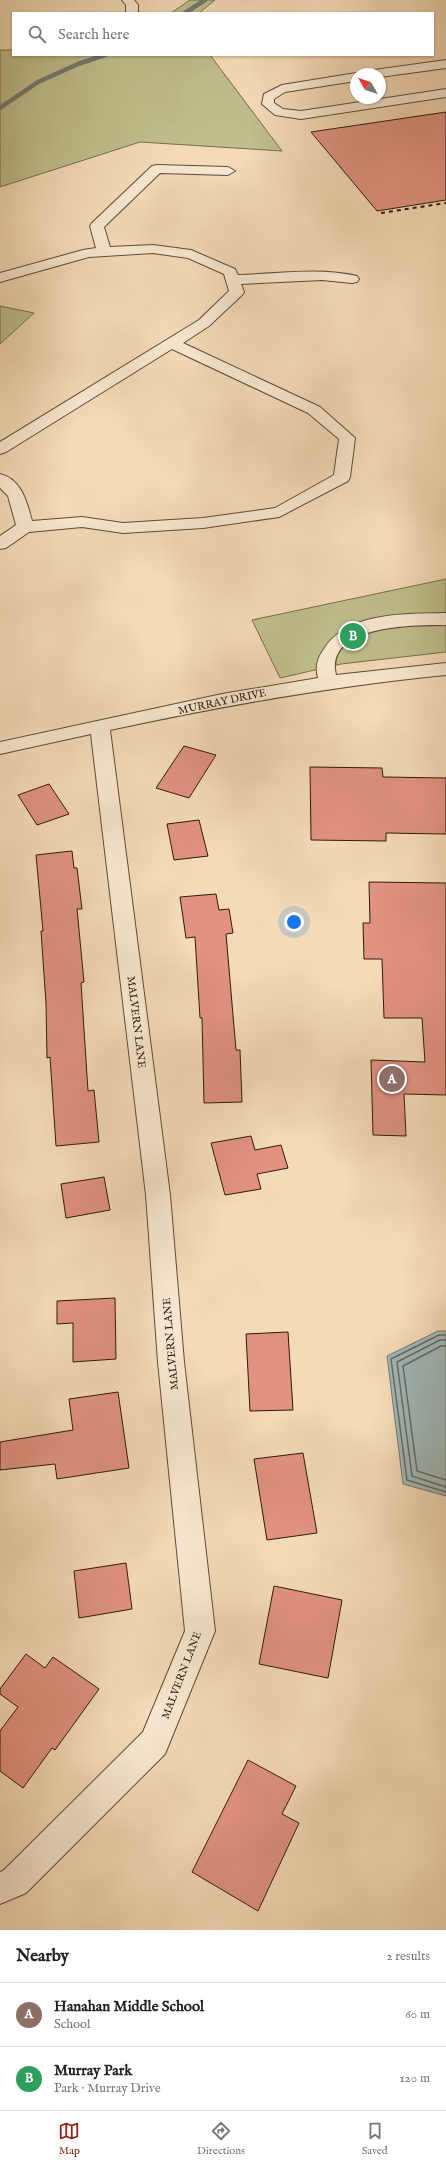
<!DOCTYPE html>
<html lang="en">
<head>
<meta charset="utf-8">
<style>
  :root { --surface:#fff; --page:#f6f6f6; --text:#222; --muted:#767676; --line:#e0e0e0; --accent:#8f2418 }
  body { margin:0; font-family:"IM FELL English",serif; background:var(--page); color:var(--text) }
  .compass { position:absolute; left:350px; top:68px; width:36px; height:36px; border-radius:50%; background:var(--surface); box-shadow:0 1px 3px #0004; rotate:310deg }
  .you { position:absolute; left:294px; top:922px; width:14px; height:14px; margin:-10px; border:3px solid #fff; border-radius:50%; background:#1a73e8; box-shadow:0 0 0 6px #1a73e833 }
  .badge { display:grid; place-items:center; width:26px; height:26px; border-radius:50%; background:var(--accent); color:#fff; font-size:13px; font-weight:700 }
  .pin { position:absolute; translate:-50% -50%; border:2px solid #fff; box-shadow:0 1px 4px #0006 }
  .list { margin:0; padding:0; list-style:none }
  h2 { display:flex; justify-content:space-between; align-items:center; height:52px; margin:0; padding:0 16px; font-size:17px }
  h2 small { font-size:13px; font-weight:400; color:var(--muted) }
  .list li { display:grid; grid-template-columns:26px 1fr auto; gap:12px; align-items:center; box-sizing:border-box; height:64px; padding:0 16px; border-top:1px solid var(--line) }
  .list b { display:block; font-size:15px; white-space:nowrap }
  .list p { margin:0; font-size:13px; white-space:nowrap; color:var(--muted) }
  .list em { font-size:13px; font-style:normal; color:var(--muted) }
  .icon { flex:none; width:22px; height:22px; fill:none; stroke:currentColor; stroke-width:2; stroke-linecap:round; stroke-linejoin:round }
  .map { position:relative; flex:none; width:446px; height:1930px; overflow:hidden }
  .search { position:absolute; background:var(--surface); box-shadow:0 1px 3px #0004; left:12px; right:12px; top:12px; height:44px; display:flex; align-items:center; gap:10px; box-sizing:border-box; padding:0 14px; border-radius:0px; color:var(--muted); font-size:15px }
  .sheet { height:180px; background:var(--surface) }
  nav { display:flex; justify-content:space-around; align-items:center; box-sizing:border-box; height:56px; border-top:1px solid var(--line); background:var(--surface); font-size:11px; color:var(--muted) }
  nav a { display:grid; justify-items:center; gap:2px }
  nav .on { color:var(--accent) }
  .map>svg:first-child { display:block }
</style>
</head>
<body>
<div class="map">
<svg width="446" height="1930" viewBox="0 0 446 1930">
  <rect width="100%" height="100%" fill="#f4dab7"/>
  <filter id="stains"><feTurbulence type="fractalNoise" baseFrequency=".005" numOctaves="4"/><feColorMatrix values="0 0 0 0 .2 0 0 0 0 .09 0 0 0 0 .02 0 0 0 .5 -.17"/></filter>
  <radialGradient id="worn" r=".72"><stop offset=".6" stop-color="#630" stop-opacity="0"/><stop offset="1" stop-color="#630" stop-opacity=".3"/></radialGradient>
  <!-- green -->
  <g fill="#bfbe8c" stroke="#766c4d">
    <polygon points="190,0 215,0 199,13 171,13"/>
    <polygon points="0,50 13,50 13,55 210,55 282,151 140,142 0,187"/>
    <polygon points="0,306 34,313 0,344"/>
    <polygon points="446,579 446,652 341,664 280,678 252,620"/>
  </g>
  <!-- water -->
  <polygon fill="#a0b8b9" stroke="#727975" points="438,1331 446,1331 446,1496 403,1484 387,1356"/>
  <g fill="none" stroke-linecap="round" stroke-linejoin="round">
    <!-- shore -->
    <g stroke="#666964" stroke-width="1.5">
      <polyline points="446,1335 439,1335 391,1359 407,1480 446,1492"/>
      <polyline points="446,1340 440,1340 397,1362 412,1476 446,1487"/>
      <polyline points="446,1346 441,1346 403,1366 417,1471 446,1480"/>
    </g>
    <!-- stream -->
    <g stroke="#727975" stroke-width="4.5">
      <polyline points="185,13 205,0"/>
      <polyline points="0,108 38,82 78,64 105,55"/>
    </g>
  </g>
  <!-- building -->
  <g fill="#e19281" stroke="#2d1a0e">
    <polygon points="446,112 446,200 377,211 311,132"/>
    <polygon points="184,746 216,755 189,798 156,788"/>
    <polygon points="310,767 382,768 383,777 446,778 446,834 386,833 386,841 311,840"/>
    <polygon points="49,784 69,814 37,825 18,795"/>
    <polygon points="199,820 208,856 174,860 167,824"/>
    <polygon points="72,851 74,868 77,868 82,909 77,909 84,982 81,983 88,1091 94,1090 99,1142 56,1146 50,1057 47,1058 46,1003 41,931 43,931 36,855"/>
    <polygon points="369,882 446,883 446,1095 404,1094 406,1136 373,1135 371,1060 425,1062 422,1018 384,1018 382,959 364,959 363,923 370,923"/>
    <polygon points="216,894 219,910 229,909 233,933 226,934 236,1050 240,1050 242,1102 204,1103 202,1018 200,1018 195,937 186,938 180,897"/>
    <polygon points="251,1136 255,1150 281,1145 288,1168 257,1174 261,1189 225,1195 211,1143"/>
    <polygon points="104,1177 110,1210 66,1218 61,1184"/>
    <polygon points="115,1298 116,1359 73,1362 73,1323 57,1324 57,1301"/>
    <polygon points="288,1332 293,1410 250,1411 246,1334"/>
    <polygon points="118,1392 129,1468 57,1479 55,1464 0,1470 0,1442 73,1430 69,1399"/>
    <polygon points="303,1453 317,1533 267,1540 254,1459"/>
    <polygon points="126,1563 132,1609 79,1618 74,1571"/>
    <polygon points="274,1586 342,1600 328,1678 259,1664"/>
    <polygon points="26,1654 45,1668 53,1657 99,1689 55,1750 52,1748 23,1788 0,1771 0,1731 18,1707 0,1694 0,1689"/>
    <polygon points="248,1760 296,1786 282,1814 299,1823 258,1911 192,1872"/>
  </g>
  <g fill="none" stroke-linecap="round" stroke-linejoin="round">
    <defs>
      <g id="minor">
        <polygon points="122,0 134,0 138,5 138,13 126,13 126,5"/>
        <polygon points="446,60 446,68 380,77 380,74 368,74 374,70"/>
        <polygon points="356,73 359,74 356,74 356,81 285,92 274,99 274,103 283,109 301,111 446,89 446,97 301,119 275,115 262,104 264,94 282,85"/>
        <path d="M157,165L228,167L235,171L228,175L160,173L104,227L110,247L153,245L191,250L235,269L238,275C277,274 319,267 357,276L359,279L357,282L352,283L322,280L241,284L244,292L242,295L209,326L183,343L320,407L355,438L350,477L348,481L279,517L203,528L123,533L82,527L29,532L6,548L0,549V536L16,525L8,496L0,488V474C22,479 27,503 32,521L82,517L123,523L203,518L275,508L334,475L339,439L308,413L172,349L6,452L0,454V442L199,320L229,291L224,274L188,258L153,253L89,257L0,282V273L83,250L96,248L90,226L92,223L152,166Z"/>
        <path d="M446,613V625C416,625 324,624 336,675L446,663V675C333,686 222,706 110,730L170,1195L184,1362L215,1631L165,1754L26,1893L0,1904V1872L4,1870L143,1732L185,1631L158,1362L146,1195L91,734L0,754V742L222,694L318,678C315,667 317,658 324,649C348,611 407,614 446,613Z"/>
      </g>
    </defs>
    <!-- minor casing -->
    <use href="#minor" stroke="#5f4a38" stroke-width="2"/>
    <!-- minor -->
    <use href="#minor" fill="#f8e7d0" fill-rule="evenodd"/>
    <!-- rail -->
    <polyline stroke="#2d1a0e" stroke-width="2" stroke-dasharray="4 4" stroke-linecap="butt" points="381,213 446,203"/>
  </g>
  <g text-anchor="middle" stroke-width="3" stroke-linejoin="round" paint-order="stroke">
    <!-- street labels -->
    <g font-size="11" fill="#2d1a0e" stroke="#f8e7d0">
      <text transform="translate(222 701) rotate(-12)" y="4">MURRAY DRIVE</text>
      <text transform="translate(137 1022) rotate(83)" y="4">MALVERN LANE</text>
      <text transform="translate(170 1344) rotate(-95)" y="4">MALVERN LANE</text>
      <text transform="translate(181 1675) rotate(-69)" y="4">MALVERN LANE</text>
    </g>
  </g>
  <rect width="100%" height="100%" filter="url(#stains)"/>
  <rect width="100%" height="100%" fill="url(#worn)"/>
</svg>
<svg class="compass" viewBox="-18 -18 36 36"><path d="M0-13l5 13h-10z" fill="#e53935"/><path d="M0 13l5-13h-10z" fill="#767676"/></svg>
<div class="you"></div>
<div class="pin badge" style="left:392px;top:1079px;background:#8d6e63">A</div>
<div class="pin badge" style="left:353px;top:636px;background:#2e9e5b">B</div>
<div class="search"><svg class="icon" aria-label="search" viewBox="0 0 24 24"><circle cx="10" cy="10" r="6"/><path d="M15 15l6 6"/></svg>Search here</div>
</div>
<section class="sheet">
<h2>Nearby<small>2 results</small></h2>
<ul class="list">
<li><span class="badge" style="background:#8d6e63">A</span><div><b>Hanahan Middle School</b><p>School</p></div><em>60 m</em></li>
<li><span class="badge" style="background:#2e9e5b">B</span><div><b>Murray Park</b><p>Park · Murray Drive</p></div><em>120 m</em></li>
</ul>
</section>
<nav>
<a class="on"><svg class="icon" aria-label="map" viewBox="0 0 24 24"><path d="M3 6l6-2 6 2 6-2v14l-6 2-6-2-6 2zM9 4v14M15 6v14"/></svg>Map</a>
<a><svg class="icon" aria-label="directions" viewBox="0 0 24 24"><path d="M12 3l9 9-9 9-9-9zM9 14v-3h6M13 9l2 2-2 2"/></svg>Directions</a>
<a><svg class="icon" aria-label="saved" viewBox="0 0 24 24"><path d="M7 4h10v16l-5-4-5 4z"/></svg>Saved</a>
</nav>
</body>
</html>
